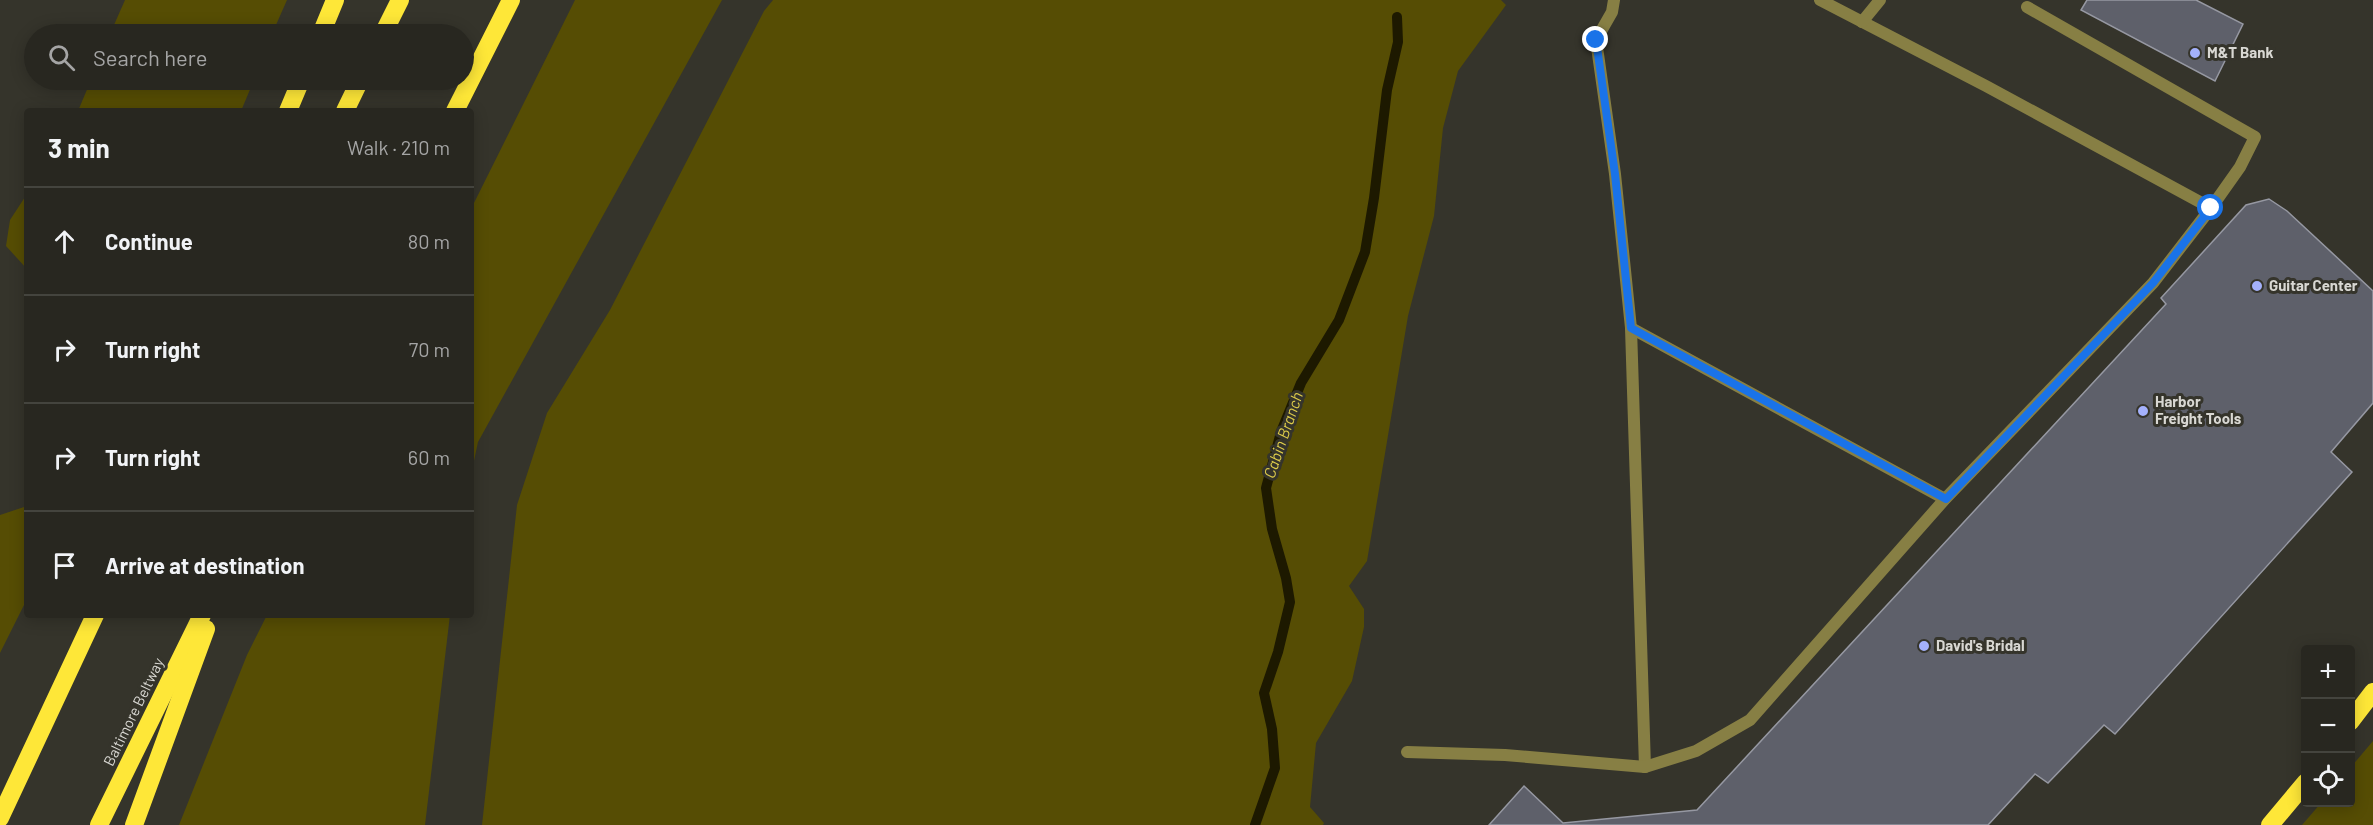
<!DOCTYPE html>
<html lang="en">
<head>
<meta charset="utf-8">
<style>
  :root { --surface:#282720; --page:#302f29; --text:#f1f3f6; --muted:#a5a5a5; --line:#44443e }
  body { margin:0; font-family:Barlow,sans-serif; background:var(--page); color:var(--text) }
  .controls { position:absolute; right:18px; bottom:18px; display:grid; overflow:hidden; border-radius:6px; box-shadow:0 3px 15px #0003 }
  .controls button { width:54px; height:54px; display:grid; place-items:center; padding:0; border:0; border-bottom:2px solid var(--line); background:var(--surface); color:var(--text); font:30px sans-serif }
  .stop { position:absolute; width:18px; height:18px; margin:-14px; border:4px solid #1a73e8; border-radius:50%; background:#fff }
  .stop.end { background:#1a73e8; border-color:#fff; box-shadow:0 2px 6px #0008 }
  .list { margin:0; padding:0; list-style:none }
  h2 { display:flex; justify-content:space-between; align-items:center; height:78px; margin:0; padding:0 24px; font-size:26px }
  h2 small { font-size:20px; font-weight:400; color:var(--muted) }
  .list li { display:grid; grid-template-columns:39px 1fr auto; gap:18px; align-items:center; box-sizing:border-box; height:108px; padding:0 24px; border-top:2px solid var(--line) }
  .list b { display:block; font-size:22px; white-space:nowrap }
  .list em { font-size:20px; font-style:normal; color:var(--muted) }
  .icon { flex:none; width:33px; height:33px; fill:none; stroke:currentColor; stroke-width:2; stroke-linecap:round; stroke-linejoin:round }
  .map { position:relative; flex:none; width:2373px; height:825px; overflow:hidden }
  .search { position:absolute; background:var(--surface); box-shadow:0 3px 15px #0003; left:24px; top:24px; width:450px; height:66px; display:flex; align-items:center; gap:15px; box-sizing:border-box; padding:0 21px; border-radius:33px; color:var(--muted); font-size:22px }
  .panel { position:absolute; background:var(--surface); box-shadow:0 3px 15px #0003; left:24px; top:108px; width:450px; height:510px; border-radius:6px }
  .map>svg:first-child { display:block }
</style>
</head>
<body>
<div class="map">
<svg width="2373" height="825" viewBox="0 0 2373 825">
  <rect width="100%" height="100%" fill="#35342b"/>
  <!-- green -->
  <g fill="#564d04">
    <polygon points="125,0 287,0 272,34 110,34"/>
    <polygon points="575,0 722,0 478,442 471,475 471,209"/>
    <polygon points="773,0 1501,0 1506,5 1458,71 1443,128 1434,216 1408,316 1367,561 1349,586 1364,609 1364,627 1352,681 1316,743 1310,807 1324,823 1323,825 482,825 517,505 547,413 610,310 764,11"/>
    <polygon points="91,80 254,80 241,111 78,111"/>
    <polygon points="27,194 27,269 6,246 10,220"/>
    <polygon points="27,506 27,599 0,653 0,515"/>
    <polygon points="267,615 450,615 425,825 179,825 247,655"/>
    <polygon points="2373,741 2373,825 2302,825 2321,803 2350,802 2351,767"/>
  </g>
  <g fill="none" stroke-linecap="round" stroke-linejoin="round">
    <!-- stream -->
    <polyline stroke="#1d1900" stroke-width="10" points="1255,825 1275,768 1272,729 1264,693 1278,652 1290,602 1286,578 1272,529 1266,488 1281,432 1301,383 1339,320 1365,252 1374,198 1387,90 1398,42 1397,17"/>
  </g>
  <!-- building -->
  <g fill="#5e606a" stroke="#9698a2" stroke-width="1.5">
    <polygon points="2087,0 2196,0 2243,24 2215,81 2081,10"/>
    <polygon points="2269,199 2287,211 2373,291 2373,403 2331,452 2352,472 2115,734 2104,725 2048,783 2035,774 1988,825 1489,825 1524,786 1563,823 1697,810 2166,304 2161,298 2246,205"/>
  </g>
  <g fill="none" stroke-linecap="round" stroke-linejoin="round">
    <!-- service -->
    <g stroke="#877f44" stroke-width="12">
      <polyline points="1614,0 1612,12 1596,40 1615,174 1631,328 1645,767"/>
      <polyline points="1820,0 1986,86 2211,208"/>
      <polyline points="1862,22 1880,0"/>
      <polyline points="1631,328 1945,499"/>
      <polyline points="1407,752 1505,755 1645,767 1696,751 1750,720 1945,499 2153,283 2211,208 2240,167 2255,137 2027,7"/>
    </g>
    <!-- motorway -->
    <g stroke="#fee738" stroke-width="18">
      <polyline points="321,34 335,0"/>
      <polyline points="383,34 400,0"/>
      <polyline points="288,111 301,80"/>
      <polyline points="345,111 360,80"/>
      <polyline points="455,111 511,0"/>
      <polyline points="2350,722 2373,692"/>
      <polyline points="0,818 95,615"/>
      <polyline points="99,825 202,615"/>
      <polyline points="134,825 206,629"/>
      <polyline points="2270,825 2306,782"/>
    </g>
  </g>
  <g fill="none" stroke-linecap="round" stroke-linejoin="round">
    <!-- route -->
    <polyline stroke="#1a73e8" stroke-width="8" points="1596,40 1615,174 1631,328 1946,499 2153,283 2211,208"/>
  </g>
  <!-- markers -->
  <g fill="#a4b1fc" stroke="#35342b" stroke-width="2">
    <circle cx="2195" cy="53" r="6"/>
    <circle cx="2257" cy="286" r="6"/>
    <circle cx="2143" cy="411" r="6"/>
    <circle cx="1924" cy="646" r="6"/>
  </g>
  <g text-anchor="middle" stroke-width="6" stroke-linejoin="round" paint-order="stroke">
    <!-- poi labels -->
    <g font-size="15" font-weight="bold" fill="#d9d8d3" stroke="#35342b" text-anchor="start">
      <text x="2207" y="58">M&amp;T Bank</text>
      <text x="2269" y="291">Guitar Center</text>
      <text x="2155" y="407">Harbor<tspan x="2155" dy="17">Freight Tools</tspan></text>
      <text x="1936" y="651">David's Bridal</text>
    </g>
    <!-- street labels -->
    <g font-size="15" fill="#d9d8d3" stroke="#35342b">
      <text transform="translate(134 712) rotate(-64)" y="5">Baltimore Beltway</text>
    </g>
    <!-- water labels -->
    <g font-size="16" font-style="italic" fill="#dfcd4a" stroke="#35342b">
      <text transform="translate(1283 435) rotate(-71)" y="6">Cabin Branch</text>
    </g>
  </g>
</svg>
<div class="controls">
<button>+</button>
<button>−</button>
<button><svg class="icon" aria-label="locate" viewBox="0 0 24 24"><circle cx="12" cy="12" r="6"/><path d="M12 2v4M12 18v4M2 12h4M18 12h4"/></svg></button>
</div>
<div class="stop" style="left:2211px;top:208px"></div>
<div class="stop end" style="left:1596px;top:40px"></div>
<div class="search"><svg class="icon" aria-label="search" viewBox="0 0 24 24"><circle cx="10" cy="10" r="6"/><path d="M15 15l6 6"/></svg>Search here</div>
<section class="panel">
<h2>3 min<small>Walk · 210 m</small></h2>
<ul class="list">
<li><svg class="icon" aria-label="ahead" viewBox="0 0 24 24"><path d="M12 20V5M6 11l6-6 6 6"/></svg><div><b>Continue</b></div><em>80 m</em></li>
<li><svg class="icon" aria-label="right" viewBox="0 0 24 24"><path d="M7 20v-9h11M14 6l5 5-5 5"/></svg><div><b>Turn right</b></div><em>70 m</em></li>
<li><svg class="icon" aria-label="right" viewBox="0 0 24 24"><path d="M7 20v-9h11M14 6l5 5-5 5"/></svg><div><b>Turn right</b></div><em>60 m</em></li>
<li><svg class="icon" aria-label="arrive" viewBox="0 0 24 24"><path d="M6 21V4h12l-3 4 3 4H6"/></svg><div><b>Arrive at destination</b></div></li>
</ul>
</section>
</div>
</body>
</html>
